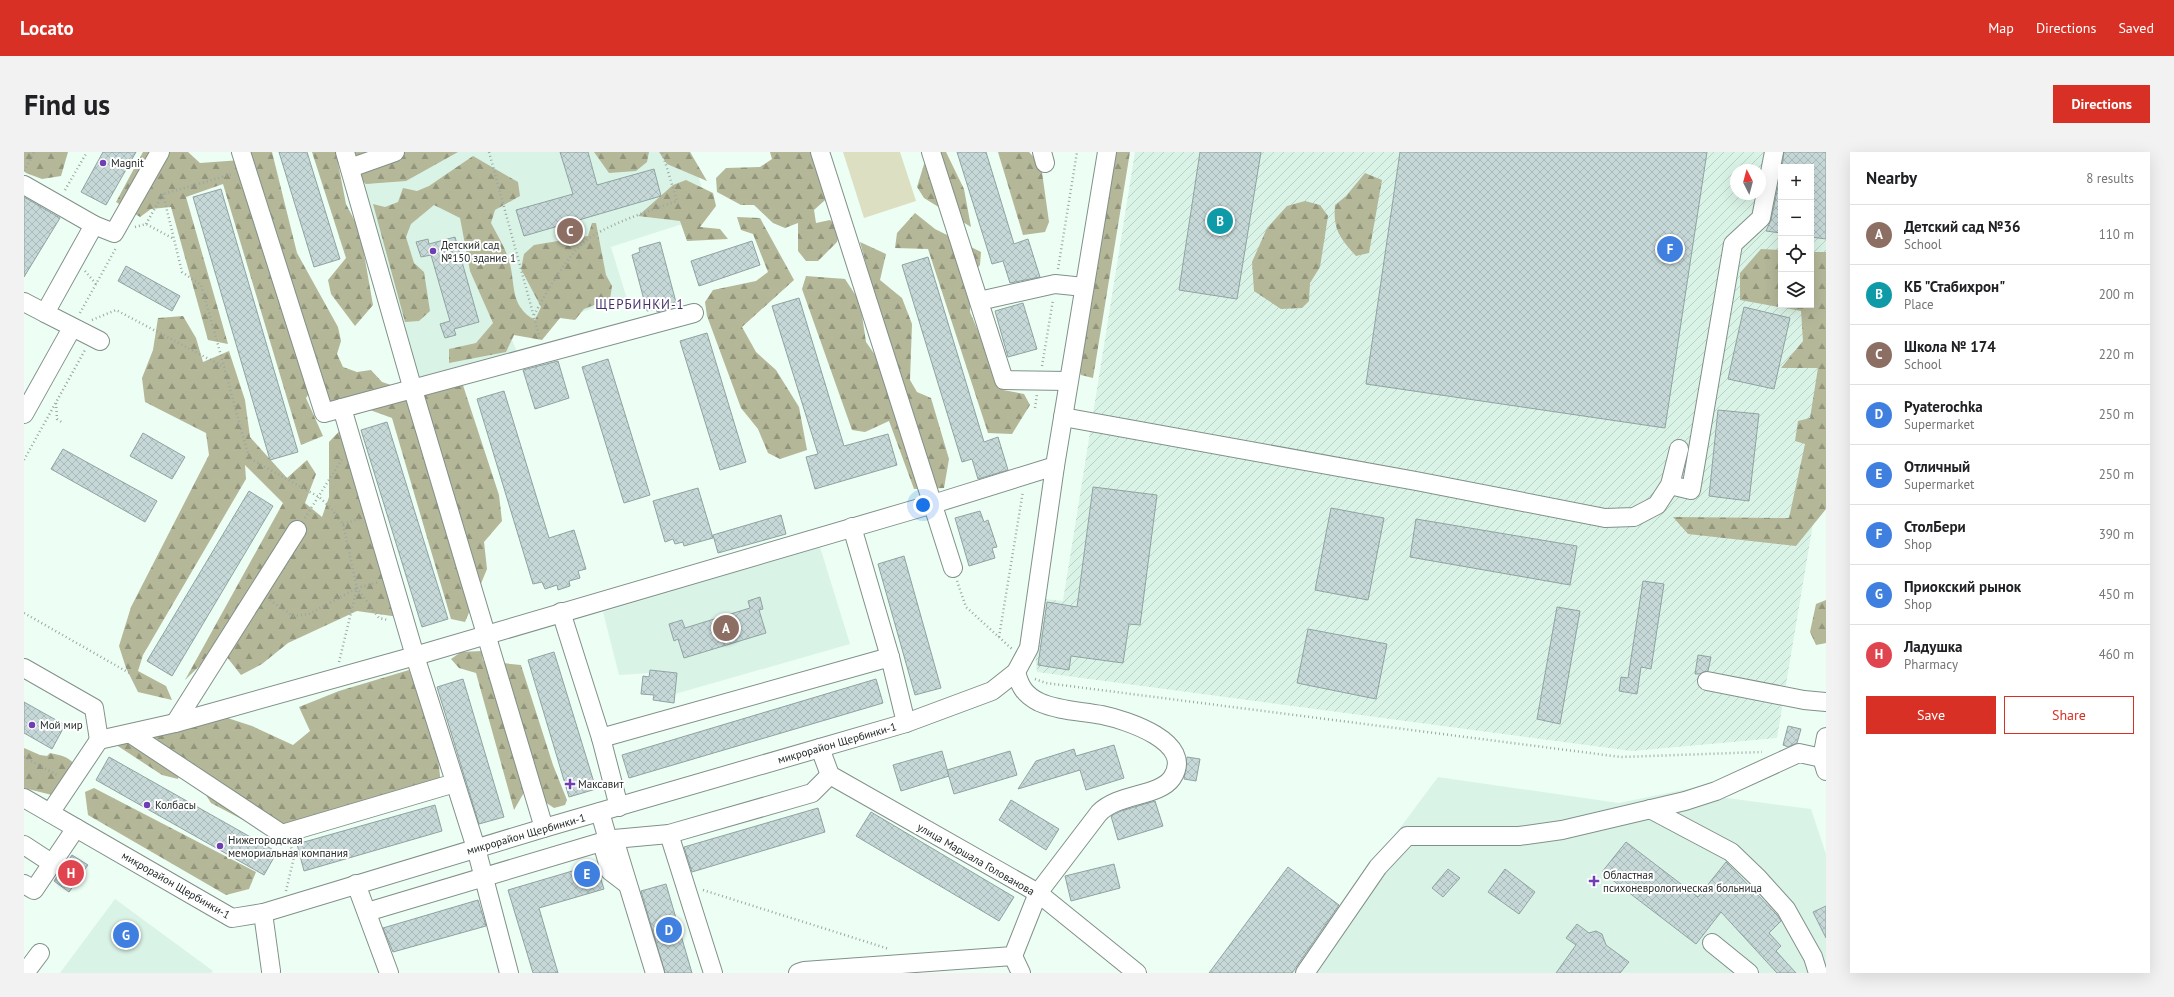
<!DOCTYPE html>
<html lang="en">
<head>
<meta charset="utf-8">
<style>
  :root { --surface:#fff; --page:#f2f2f2; --text:#202124; --muted:#757577; --line:#e0e0e0; --accent:#d93025 }
  body { margin:0; font-family:"PT Sans",sans-serif; background:var(--page); color:var(--text) }
  .controls { position:absolute; right:12px; top:12px; display:grid; overflow:hidden; border-radius:0px; box-shadow:0 4px 16px #0002 }
  .controls button { width:36px; height:36px; display:grid; place-items:center; padding:0; border:0; border-bottom:1px solid var(--line); background:var(--surface); color:var(--text); font:20px sans-serif }
  .compass { position:absolute; left:1706px; top:12px; width:36px; height:36px; border-radius:50%; background:var(--surface); box-shadow:0 4px 16px #0002; rotate:354deg }
  .you { position:absolute; left:899px; top:353px; width:14px; height:14px; margin:-10px; border:3px solid #fff; border-radius:50%; background:#1a73e8; box-shadow:0 0 0 6px #1a73e833 }
  .badge { display:grid; place-items:center; width:26px; height:26px; border-radius:50%; background:var(--accent); color:#fff; font-size:13px; font-weight:700 }
  .pin { position:absolute; translate:-50% -50%; border:2px solid #fff; box-shadow:0 1px 4px #0006 }
  .list { margin:0; padding:0; list-style:none }
  h2 { display:flex; justify-content:space-between; align-items:center; height:52px; margin:0; padding:0 16px; font-size:17px }
  h2 small { font-size:13px; font-weight:400; color:var(--muted) }
  .list li { display:grid; grid-template-columns:26px 1fr auto; gap:12px; align-items:center; box-sizing:border-box; height:60px; padding:0 16px; border-top:1px solid var(--line) }
  .list b { display:block; font-size:15px; white-space:nowrap }
  .list p { margin:0; font-size:13px; white-space:nowrap; color:var(--muted) }
  .list em { font-size:13px; font-style:normal; color:var(--muted) }
  .actions { display:flex; gap:8px; padding:12px 16px }
  .actions a { flex:1; padding:9px 0; border:1px solid var(--accent); border-radius:0px; text-align:center; font-size:14px; color:var(--accent) }
  .actions .main { background:var(--accent); color:#fff }
  .icon { flex:none; width:22px; height:22px; fill:none; stroke:currentColor; stroke-width:2; stroke-linecap:round; stroke-linejoin:round }
  .map { position:relative; flex:none; width:1802px; height:821px; overflow:hidden; border-radius:0px }
  header { display:flex; align-items:center; gap:24px; box-sizing:border-box; height:56px; padding:0 20px; background:var(--accent); color:#fff }
  header strong { font-size:19px }
  nav { display:flex; gap:22px; margin-inline-start:auto; font-size:14px }
  .intro { display:flex; align-items:center; justify-content:space-between; box-sizing:border-box; height:96px; padding:0 24px }
  h1 { margin:0; font-size:28px }
  .button { padding:10px 18px; border-radius:0px; background:var(--accent); color:#fff; font-size:14px; font-weight:700 }
  main { display:flex; gap:24px; padding:0 24px }
  aside { flex:1; background:var(--surface); border-radius:0px; box-shadow:0 4px 16px #0002 }
  .map>svg:first-child { display:block }
</style>
</head>
<body>
<header>
<strong>Locato</strong>
<nav><a>Map</a><a>Directions</a><a>Saved</a></nav>
</header>
<div class="intro"><h1>Find us</h1><a class="button">Directions</a></div>
<main>
<div class="map">
<svg width="1802" height="821" viewBox="0 0 1802 821">
  <defs>
    <pattern id="industrial-furrows" width="10" height="10" patternUnits="userSpaceOnUse"><rect width="10" height="10" fill="#daf3e7"/><path d="M-1 1l2-2M0 10L10 0M9 11l2-2" fill="none" stroke="#bbd0c6"/></pattern>
    <pattern id="forest-firs" width="22" height="20" patternUnits="userSpaceOnUse"><rect width="22" height="20" fill="#b4b798"/><path d="M5 1l3.5 6h-7zM16 11l3.5 6h-7z" fill="#92957c"/></pattern>
    <pattern id="building-cross-hatch" width="8" height="8" patternUnits="userSpaceOnUse"><rect width="8" height="8" fill="#c6d9d8"/><path d="M0 0l8 8M0 8l8-8" fill="none" stroke="#aabab9"/></pattern>
  </defs>
  <rect width="100%" height="100%" fill="#edfef5"/>
  <!-- built -->
  <g fill="#daf3e7">
    <polygon points="388,0 667,0 686,63 587,95 603,147 485,180 494,203 395,231 332,18"/>
    <polygon points="796,395 826,492 651,542 653,521 626,518 626,521 595,523 579,460"/>
    <polygon points="1414,625 1595,651 1688,632 1695,645 1787,657 1802,702 1802,821 1268,821"/>
    <polygon points="91,747 189,819 187,821 36,821"/>
  </g>
  <!-- industrial -->
  <path fill="url(#industrial-furrows)" fill-rule="evenodd" d="M1111,0H1802V294L1753,586L1608,599L1013,520L1011,503L1020,447L1039,449ZM1757,15H1787V153H1757ZM1712,18H1736V42H1712Z"/>
  <!-- forest -->
  <g fill="url(#forest-firs)">
    <polygon points="0,0 44,0 37,24 18,27 2,21 0,19"/>
    <polygon points="119,0 164,0 176,11 217,8 216,0 248,0 273,101 314,175 317,189 313,202 319,215 333,220 347,218 358,230 373,235 433,215 475,343 478,369 460,390 463,417 441,470 427,467 368,266 346,258 312,269 294,227 282,246 299,284 277,293 199,32 162,45 204,192 184,188 147,55 127,57 116,65 92,50"/>
    <polygon points="288,0 434,0 382,29 342,32 314,11 322,52 336,79 349,153 331,174 307,142 304,128 322,106"/>
    <polygon points="570,0 625,0 623,10 612,19 585,21"/>
    <polygon points="635,0 666,0 683,29 643,12"/>
    <polygon points="746,0 793,0 810,40 790,58 792,71 806,68 817,77 813,90 794,109 782,109 774,99 774,71 761,76 749,71 730,53 717,53 693,40 692,26 702,16 736,15 748,7"/>
    <polygon points="899,0 922,0 940,37 947,75 900,46 893,35 901,9"/>
    <polygon points="974,0 1005,0 1017,13 1025,70 1021,80 999,83"/>
    <polygon points="1089,0 1106,0 1069,226 1057,223 1053,214"/>
    <path d="M449,4L494,30L496,44L471,58L467,71C473,83 481,95 485,108C492,132 485,154 511,168L517,155L497,117L500,102L510,93L564,84L568,71H572L582,123L588,134L586,147L560,157L551,168L536,166L518,188L490,183L482,200L425,211V197L452,191L469,171L446,119L436,66L410,53L387,72L382,85L390,111L400,120L406,159L395,169L381,170L349,52L361,55L374,50L379,36L393,39L405,34Z"/>
    <path d="M1341,21L1358,28L1345,101L1332,104C1316,86 1309,78 1311,53L1322,44Z"/>
    <polygon points="662,28 689,41 692,54 676,75 696,77 704,87 663,89 656,69 614,64 649,33"/>
    <polygon points="1281,49 1296,53 1304,64 1296,115 1286,131 1285,149 1278,156 1257,157 1230,139 1228,110 1243,76 1263,54"/>
    <polygon points="891,61 911,77 957,100 956,113 947,124 946,160 979,238 1000,242 1006,253 988,282 964,281 904,97 871,96 873,81"/>
    <polygon points="713,65 736,66 770,128 718,175 732,200 752,218 775,255 783,298 756,307 744,301 734,277 717,256 683,164 681,150 689,138 732,129 744,120 729,82 717,78"/>
    <polygon points="836,90 862,102 856,128 878,146 888,172 886,228 893,240 907,246 925,307 920,336 890,337 865,269 841,280 828,278 778,137 782,124 821,127 836,150 842,190 858,213 869,211"/>
    <polygon points="1737,97 1757,98 1757,153 1787,153 1787,100 1802,100 1802,357 1772,394 1664,382 1649,365 1765,366 1781,292 1771,289 1774,269 1786,266 1794,216 1757,216 1779,189 1777,159 1716,148 1716,121"/>
    <polygon points="159,164 172,186 179,210 205,199 221,248 226,285 263,326 283,308 292,322 281,351 298,365 305,345 305,290 327,267 375,465 333,459 264,491 238,512 217,523 195,495 161,528 259,351 221,313 222,327 119,503 114,519 142,534 148,548 114,540 102,516 95,494 107,455 185,303 182,281 121,250 118,226 129,198 134,166"/>
    <polygon points="1802,448 1802,491 1792,493 1786,480 1792,452"/>
    <polygon points="458,499 459,509 497,513 529,613 543,648 541,653 530,656 502,637 490,658 452,521 435,516 427,507 437,500"/>
    <polygon points="385,518 413,596 418,642 246,682 187,651 159,606 154,627 138,623 71,579 182,559 228,574 269,593 286,579 275,555 315,539"/>
    <path d="M0,596L16,603L23,604L26,601C35,603 44,604 50,612L28,643L0,636Z"/>
    <polygon points="70,636 232,720 225,737 202,743 64,663 61,640"/>
  </g>
  <!-- pitch -->
  <polygon fill="#dcdfc1" points="819,0 876,0 892,49 840,66"/>
  <!-- building -->
  <g fill="url(#building-cross-hatch)" stroke="#90a3a1">
    <polygon points="79,0 112,0 82,53 57,40"/>
    <polygon points="255,0 283,0 316,107 290,115"/>
    <polygon points="536,0 564,0 573,33 630,17 637,44 500,84 492,58 549,42"/>
    <polygon points="933,0 962,0 990,92 1004,87 1016,125 986,131 979,109 968,112"/>
    <polygon points="1176,0 1237,0 1213,147 1155,138"/>
    <polygon points="1376,0 1683,0 1641,276 1342,232"/>
    <polygon points="1760,0 1802,0 1802,87 1787,85 1787,15 1758,15"/>
    <polygon points="1757,20 1757,81 1742,79 1747,68"/>
    <polygon points="197,37 274,300 246,308 169,45"/>
    <polygon points="0,45 36,66 0,125"/>
    <polygon points="431,85 455,170 430,177 432,183 421,186 416,172 426,169 407,103 397,105 392,90 404,87 405,92"/>
    <polygon points="728,89 736,113 675,134 667,109"/>
    <polygon points="636,90 653,154 633,160 633,157 623,159 608,103 616,100 615,96"/>
    <polygon points="904,105 960,290 974,285 984,318 954,327 948,307 938,310 878,113"/>
    <polygon points="102,114 156,144 148,159 94,129"/>
    <polygon points="775,146 820,294 864,282 873,313 791,337 782,305 794,302 748,154"/>
    <polygon points="999,151 1013,197 984,205 971,159"/>
    <polygon points="1720,155 1766,166 1750,237 1704,227"/>
    <polygon points="683,181 722,310 696,318 656,189"/>
    <polygon points="584,207 626,343 600,351 558,215"/>
    <polygon points="534,209 545,246 511,257 499,218"/>
    <polygon points="480,239 525,386 550,378 562,417 554,419 556,426 545,429 546,434 534,438 533,433 521,437 518,430 509,432 453,247"/>
    <polygon points="1694,258 1735,262 1725,349 1685,344"/>
    <polygon points="363,270 424,467 398,475 337,278"/>
    <polygon points="119,281 161,305 148,327 106,304"/>
    <polygon points="39,297 133,349 121,370 27,317"/>
    <polygon points="1069,335 1133,343 1116,473 1105,472 1099,511 1047,504 1045,518 1014,513 1023,450 1053,455"/>
    <polygon points="674,336 689,386 660,394 659,390 651,392 649,387 641,390 629,349"/>
    <polygon points="225,339 249,354 148,524 123,509"/>
    <polygon points="1307,356 1360,366 1344,448 1291,438"/>
    <polygon points="956,359 960,370 964,368 973,395 968,396 971,406 945,414 931,366"/>
    <polygon points="757,363 762,382 694,401 689,383"/>
    <polygon points="1392,367 1553,394 1546,433 1386,405"/>
    <polygon points="880,404 917,536 891,543 854,412"/>
    <polygon points="1619,429 1640,432 1627,517 1617,515 1613,542 1595,539 1597,525 1604,526"/>
    <polygon points="736,445 739,457 735,458 742,481 660,506 654,487 650,489 645,472 658,468 661,476 726,456 724,449"/>
    <polygon points="1533,455 1556,459 1536,572 1513,567"/>
    <polygon points="1284,477 1363,492 1352,547 1273,531"/>
    <polygon points="530,500 572,637 545,645 504,508"/>
    <polygon points="1674,503 1687,505 1684,519 1675,522 1671,522"/>
    <polygon points="626,518 653,521 650,551 629,548 630,543 617,542 619,524 625,525"/>
    <polygon points="439,527 480,665 455,672 413,535"/>
    <polygon points="852,527 859,551 605,626 598,603"/>
    <polygon points="0,550 41,573 28,597 0,581"/>
    <polygon points="1764,574 1777,577 1773,591 1764,595 1759,593"/>
    <polygon points="1090,593 1100,626 1062,638 1056,618 994,637 1012,609 1050,597 1052,604"/>
    <polygon points="918,599 925,624 877,639 869,613"/>
    <polygon points="986,599 993,623 930,642 923,618"/>
    <polygon points="85,605 253,700 240,723 72,628"/>
    <polygon points="1163,605 1176,607 1172,629 1160,627"/>
    <polygon points="987,648 1035,677 1022,698 975,668"/>
    <polygon points="1131,649 1139,674 1094,688 1087,664 1097,659"/>
    <polygon points="411,653 418,679 280,719 273,692"/>
    <polygon points="794,656 801,680 668,720 660,695"/>
    <polygon points="847,660 990,745 975,769 832,684"/>
    <polygon points="1602,690 1674,745 1702,710 1753,763 1757,769 1745,781 1757,794 1752,799 1772,821 1753,821 1697,760 1672,792 1578,720"/>
    <polygon points="48,703 64,713 45,740 30,729"/>
    <polygon points="572,712 580,737 515,756 534,821 509,821 484,738"/>
    <polygon points="1090,712 1096,736 1047,749 1041,724"/>
    <polygon points="1264,715 1315,753 1268,821 1185,821"/>
    <polygon points="1424,717 1436,726 1419,745 1408,736"/>
    <polygon points="1481,717 1511,740 1495,762 1464,740"/>
    <polygon points="642,732 668,821 641,821 617,739"/>
    <polygon points="454,748 462,774 369,800 359,776"/>
    <polygon points="1802,754 1802,786 1789,760"/>
    <polygon points="1553,772 1565,781 1572,779 1578,782 1582,793 1605,810 1596,821 1532,821 1552,793 1542,786"/>
  </g>
  <g fill="none" stroke-linecap="round" stroke-linejoin="round">
    <defs>
      <g id="minor">
        <polyline points="217,0 300,261 318,256"/>
        <polyline points="321,0 389,238 520,676"/>
        <polyline points="796,0 929,416"/>
        <polyline points="907,0 980,228 1044,229"/>
        <polyline points="1018,0 1021,11"/>
        <polyline points="326,16 371,0"/>
        <polyline points="0,33 70,73"/>
        <polyline points="955,149 1031,132 1060,135"/>
        <polyline points="0,150 21,161"/>
        <polyline points="76,189 21,161 70,73 90,81 136,0"/>
        <polyline points="0,262 48,176"/>
        <polyline points="1039,265 1392,329 1581,366 1610,365 1633,353 1646,333 1655,297"/>
        <polyline points="1646,333 1667,338 1709,92 1737,66 1750,0"/>
        <polyline points="828,375 866,505 882,571"/>
        <polyline points="537,460 577,586 595,655"/>
        <polyline points="0,516 70,556 75,588"/>
        <polyline points="1683,529 1780,548 1802,550"/>
        <polyline points="151,571 273,378"/>
        <polyline points="107,582 258,682 431,631"/>
        <polyline points="1802,585 1798,606 1802,619"/>
        <polyline points="577,586 866,505"/>
        <polyline points="796,596 806,623 1014,741 1113,821"/>
        <polyline points="0,646 208,766 239,761 520,676 882,571 968,539 992,520 1005,496 1031,314 1083,0"/>
        <polyline points="1626,657 1707,700 1734,726 1762,757 1789,805 1794,821"/>
        <polyline points="26,661 75,588 151,571 391,504 909,352 1031,314"/>
        <polyline points="645,682 689,821"/>
        <polyline points="590,687 645,682 788,641 806,623"/>
        <polyline points="584,688 590,687 631,821"/>
        <polyline points="578,690 586,719 603,732"/>
        <polyline points="0,693 29,712"/>
        <polyline points="0,732 10,738 52,676"/>
        <polyline points="332,732 365,821"/>
        <polyline points="343,760 584,688 576,660"/>
        <polyline points="239,761 247,819"/>
        <polyline points="1688,791 1725,821"/>
        <polyline points="989,804 997,821"/>
        <polyline points="1,821 16,801"/>
        <polyline points="485,821 452,696 391,504 318,256 670,161"/>
        <path d="M774,821L780,819L989,804L1014,741L1075,661C1094,641 1135,645 1148,626C1172,590 1102,568 1078,563C1057,559 1035,559 1015,550C1001,543 996,535 992,520"/>
        <polyline points="1281,821 1354,715 1383,684 1495,684 1538,678 1661,649 1692,639 1775,601 1798,606"/>
      </g>
    </defs>
    <!-- minor casing -->
    <use href="#minor" stroke="#819189" stroke-width="20"/>
    <!-- path -->
    <g stroke="#9ba8a2" stroke-width="2.5" stroke-dasharray="1 3" stroke-linecap="butt">
      <polyline points="465,0 516,187"/>
      <polyline points="0,19 10,0"/>
      <polyline points="41,38 63,0"/>
      <polyline points="139,42 158,120 177,133 200,214"/>
      <polyline points="122,72 139,42 209,22"/>
      <polyline points="111,75 122,72 150,87"/>
      <polyline points="1034,117 1053,0"/>
      <polyline points="61,119 72,132"/>
      <polyline points="56,161 92,96"/>
      <path d="M510,163C523,139 546,97 570,83C596,68 625,59 653,49L638,0"/>
      <polyline points="68,168 92,158 200,215 225,306 295,345 307,356 319,372 333,436 355,466 364,468"/>
      <polyline points="1018,214 1029,148"/>
      <polyline points="32,251 33,267 39,271"/>
      <polyline points="1011,256 1013,242"/>
      <polyline points="0,308 61,198"/>
      <polyline points="281,366 318,307"/>
      <polyline points="319,372 335,367"/>
      <polyline points="933,429 942,455 988,497"/>
      <polyline points="246,448 269,464 285,462 333,436"/>
      <polyline points="0,461 107,522"/>
      <polyline points="975,485 999,339"/>
      <polyline points="315,510 333,436 355,430"/>
      <polyline points="1011,527 1022,531 1597,605 1738,600"/>
      <polyline points="0,605 33,623"/>
      <polyline points="679,738 865,797"/>
      <polyline points="262,739 270,705 267,695"/>
    </g>
    <!-- minor -->
    <use href="#minor" stroke="#fff" stroke-width="18"/>
  </g>
  <!-- markers -->
  <g fill="#6f3db4" stroke="#fff" stroke-width="1.5">
    <circle cx="79" cy="11" r="4"/>
    <circle cx="409" cy="99" r="4"/>
    <circle cx="8" cy="573" r="4"/>
    <path d="M544 626h4v4h4v4h-4v4h-4v-4h-4v-4h4z"/>
    <circle cx="123" cy="653" r="4"/>
    <circle cx="196" cy="694" r="4"/>
    <path d="M1568 723h4v4h4v4h-4v4h-4v-4h-4v-4h4z"/>
  </g>
  <g text-anchor="middle" stroke-width="4" stroke-linejoin="round" paint-order="stroke">
    <!-- poi labels -->
    <g font-size="11" fill="#232a27" stroke="#fff" text-anchor="start">
      <text x="87" y="15">Magnit</text>
      <text x="417" y="97">Детский сад<tspan x="417" dy="13">№150 здание 1</tspan></text>
      <text x="16" y="577">Мой мир</text>
      <text x="554" y="636">Максавит</text>
      <text x="131" y="657">Колбасы</text>
      <text x="204" y="692">Нижегородская<tspan x="204" dy="13">мемориальная компания</tspan></text>
      <text x="1579" y="727">Областная<tspan x="1579" dy="13">психоневрологическая больница</tspan></text>
    </g>
    <!-- street labels -->
    <g font-size="11" fill="#232a27" stroke="#fff">
      <text transform="translate(813 591) rotate(-16)" y="4">микрорайон Щербинки-1</text>
      <text transform="translate(502 682) rotate(-16)" y="4">микрорайон Щербинки-1</text>
      <text transform="translate(952 707) rotate(30)" y="4">улица Маршала Голованова</text>
      <text transform="translate(152 733) rotate(30)" y="4">микрорайон Щербинки-1</text>
    </g>
    <!-- quarter labels -->
    <g font-size="13" letter-spacing="1" fill="#452f6a" stroke="#fff">
      <text x="616" y="157">ЩЕРБИНКИ-1</text>
    </g>
  </g>
</svg>
<div class="controls">
<button>+</button>
<button>−</button>
<button><svg class="icon" aria-label="locate" viewBox="0 0 24 24"><circle cx="12" cy="12" r="6"/><path d="M12 2v4M12 18v4M2 12h4M18 12h4"/></svg></button>
<button><svg class="icon" aria-label="layers" viewBox="0 0 24 24"><path d="M12 4l9 5-9 5-9-5zM3 14l9 5 9-5"/></svg></button>
</div>
<svg class="compass" viewBox="-18 -18 36 36"><path d="M0-13l5 13h-10z" fill="#e53935"/><path d="M0 13l5-13h-10z" fill="#757577"/></svg>
<div class="you"></div>
<div class="pin badge" style="left:702px;top:476px;background:#8d6e63">A</div>
<div class="pin badge" style="left:1196px;top:69px;background:#0f9aa8">B</div>
<div class="pin badge" style="left:546px;top:79px;background:#8d6e63">C</div>
<div class="pin badge" style="left:645px;top:778px;background:#3f7fe0">D</div>
<div class="pin badge" style="left:563px;top:722px;background:#3f7fe0">E</div>
<div class="pin badge" style="left:1646px;top:97px;background:#3f7fe0">F</div>
<div class="pin badge" style="left:102px;top:783px;background:#3f7fe0">G</div>
<div class="pin badge" style="left:47px;top:721px;background:#e0444e">H</div>
</div>
<aside>
<h2>Nearby<small>8 results</small></h2>
<ul class="list">
<li><span class="badge" style="background:#8d6e63">A</span><div><b>Детский сад №36</b><p>School</p></div><em>110 m</em></li>
<li><span class="badge" style="background:#0f9aa8">B</span><div><b>КБ &quot;Стабихрон&quot;</b><p>Place</p></div><em>200 m</em></li>
<li><span class="badge" style="background:#8d6e63">C</span><div><b>Школа № 174</b><p>School</p></div><em>220 m</em></li>
<li><span class="badge" style="background:#3f7fe0">D</span><div><b>Pyaterochka</b><p>Supermarket</p></div><em>250 m</em></li>
<li><span class="badge" style="background:#3f7fe0">E</span><div><b>Отличный</b><p>Supermarket</p></div><em>250 m</em></li>
<li><span class="badge" style="background:#3f7fe0">F</span><div><b>СтолБери</b><p>Shop</p></div><em>390 m</em></li>
<li><span class="badge" style="background:#3f7fe0">G</span><div><b>Приокский рынок</b><p>Shop</p></div><em>450 m</em></li>
<li><span class="badge" style="background:#e0444e">H</span><div><b>Ладушка</b><p>Pharmacy</p></div><em>460 m</em></li>
</ul>
<div class="actions"><a class="main">Save</a><a>Share</a></div>
</aside>
</main>
</body>
</html>
